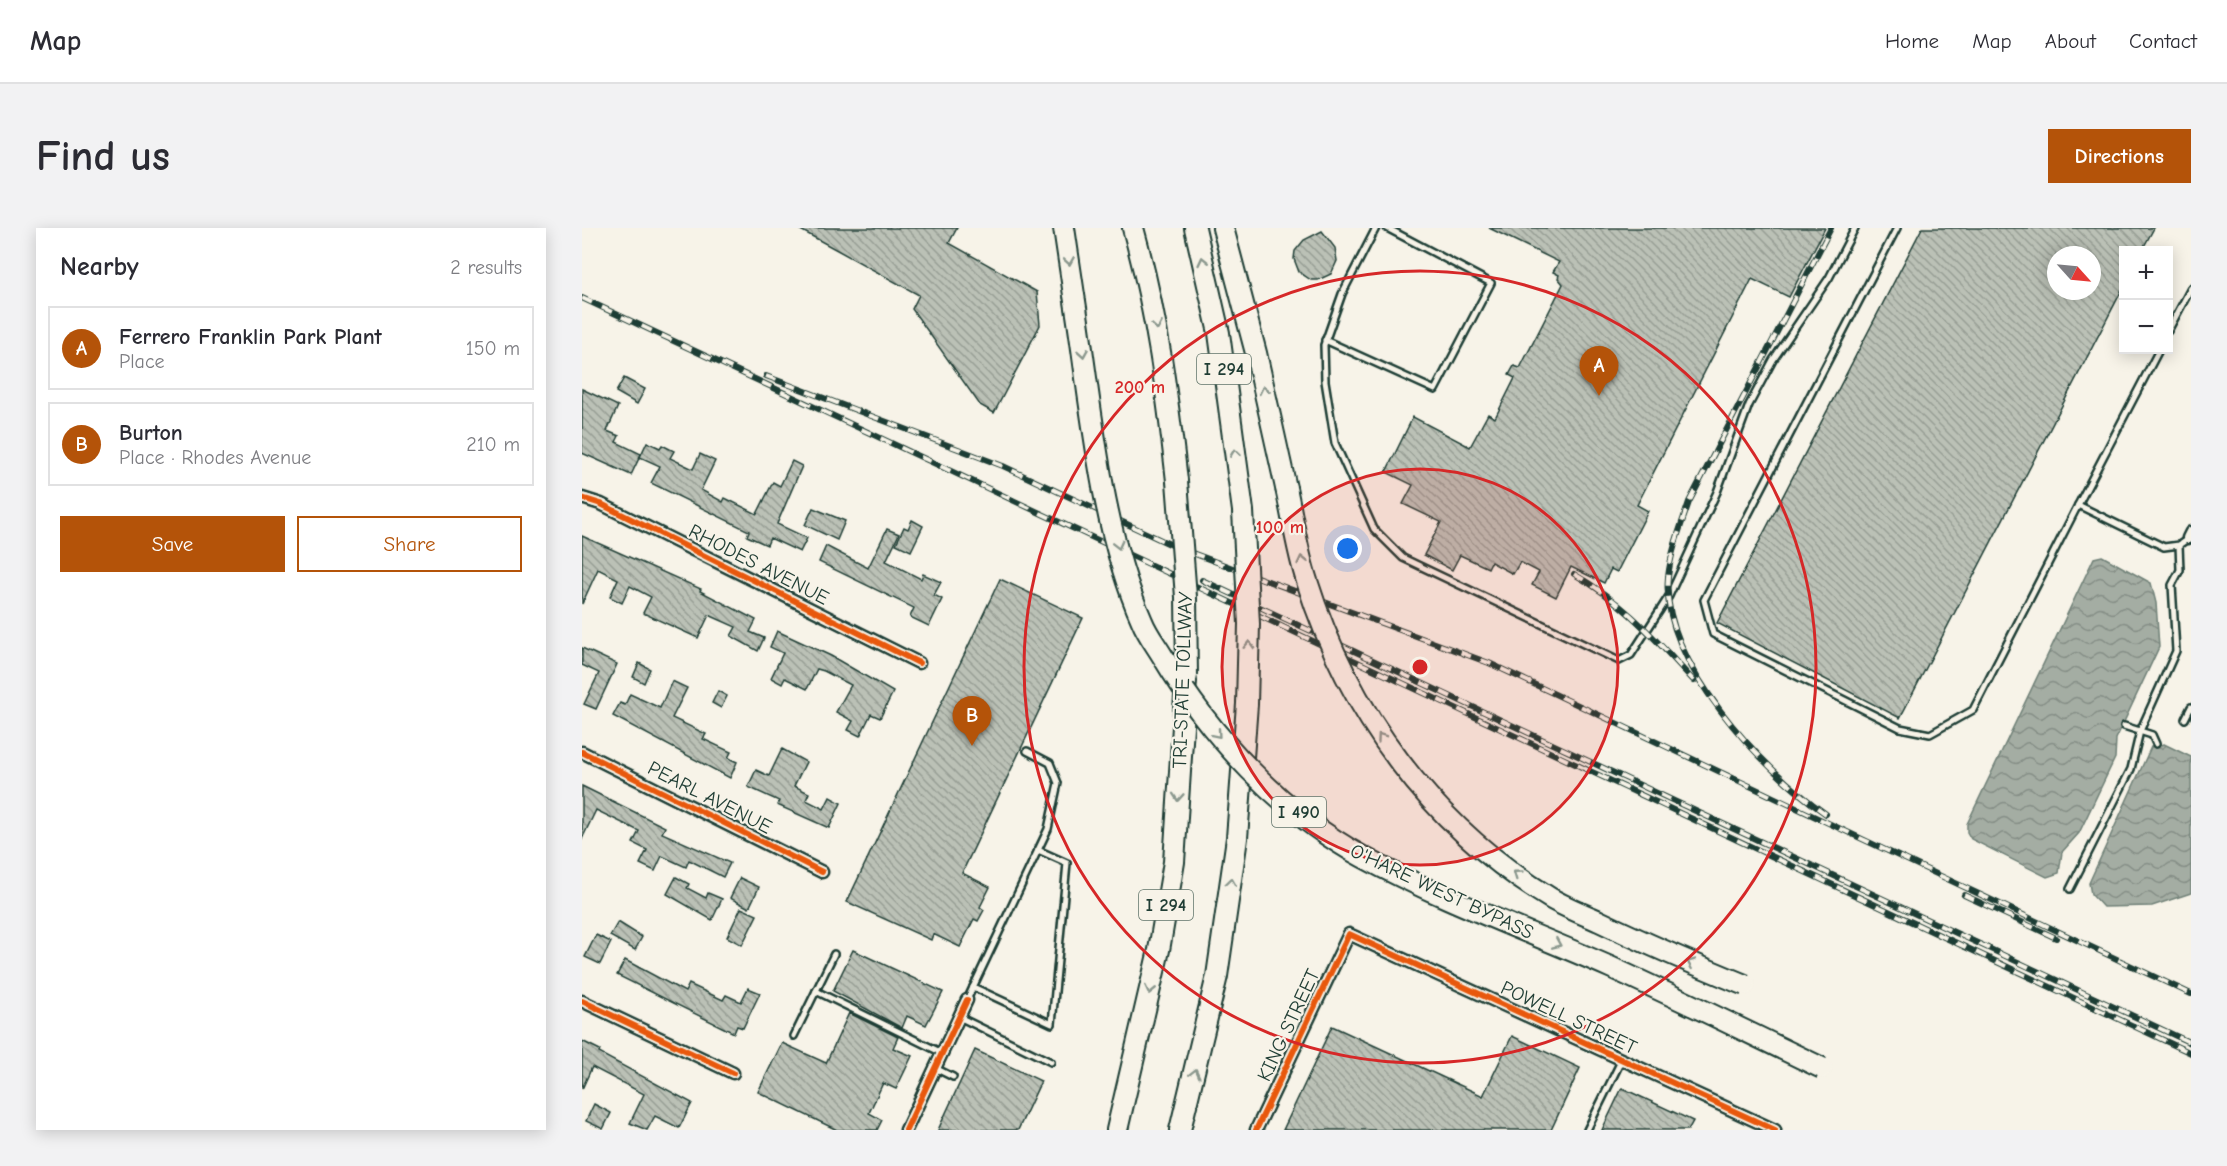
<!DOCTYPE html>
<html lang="en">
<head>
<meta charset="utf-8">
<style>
  :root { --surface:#fff; --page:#f2f2f3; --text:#2b2b33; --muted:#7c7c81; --line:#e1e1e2; --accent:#b45309 }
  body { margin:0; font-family:"Comic Neue",sans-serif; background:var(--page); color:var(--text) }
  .controls { position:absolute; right:18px; top:18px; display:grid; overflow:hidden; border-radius:0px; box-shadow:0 3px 15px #0003 }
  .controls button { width:54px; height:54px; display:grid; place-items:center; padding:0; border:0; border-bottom:2px solid var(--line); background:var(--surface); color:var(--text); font:30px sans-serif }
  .compass { position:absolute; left:1465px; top:18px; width:54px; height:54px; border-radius:50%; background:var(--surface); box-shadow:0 3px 15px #0003; rotate:117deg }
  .you { position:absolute; left:766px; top:321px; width:21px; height:21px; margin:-15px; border:4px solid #fff; border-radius:50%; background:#1a73e8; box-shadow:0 0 0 9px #1a73e833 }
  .badge { display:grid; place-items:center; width:39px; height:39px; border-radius:50%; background:var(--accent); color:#fff; font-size:20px; font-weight:700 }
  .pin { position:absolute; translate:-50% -50px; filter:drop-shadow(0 2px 3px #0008) }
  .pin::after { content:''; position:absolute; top:32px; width:21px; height:18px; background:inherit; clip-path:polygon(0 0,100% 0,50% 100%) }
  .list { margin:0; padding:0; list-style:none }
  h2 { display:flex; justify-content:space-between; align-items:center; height:78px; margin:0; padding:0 24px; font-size:26px }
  h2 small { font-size:20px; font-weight:400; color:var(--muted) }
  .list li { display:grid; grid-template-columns:39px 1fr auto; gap:18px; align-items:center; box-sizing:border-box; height:84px; margin:0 12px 12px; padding:0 12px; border:2px solid var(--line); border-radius:0px }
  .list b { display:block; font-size:22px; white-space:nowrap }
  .list p { margin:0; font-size:20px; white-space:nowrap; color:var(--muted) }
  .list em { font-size:20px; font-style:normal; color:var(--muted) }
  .actions { display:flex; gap:12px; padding:18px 24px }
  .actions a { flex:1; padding:14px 0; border:2px solid var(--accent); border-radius:0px; text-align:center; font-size:21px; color:var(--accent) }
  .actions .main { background:var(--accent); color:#fff }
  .map { position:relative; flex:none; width:1609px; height:902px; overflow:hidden; border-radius:0px }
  header { display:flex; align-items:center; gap:36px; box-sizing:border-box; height:84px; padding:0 30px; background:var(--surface); border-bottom:2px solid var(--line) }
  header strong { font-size:28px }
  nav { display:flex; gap:33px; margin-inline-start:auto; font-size:21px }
  .intro { display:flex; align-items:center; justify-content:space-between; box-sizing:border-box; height:144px; padding:0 36px }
  h1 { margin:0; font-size:42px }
  .button { padding:15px 27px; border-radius:0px; background:var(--accent); color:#fff; font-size:21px; font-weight:700 }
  main { display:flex; gap:36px; padding:0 36px }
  aside { flex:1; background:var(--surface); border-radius:0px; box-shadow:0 3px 15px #0003 }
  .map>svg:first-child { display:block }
</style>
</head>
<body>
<header>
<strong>Map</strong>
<nav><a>Home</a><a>Map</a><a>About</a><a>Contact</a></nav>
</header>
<div class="intro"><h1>Find us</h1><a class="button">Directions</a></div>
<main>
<aside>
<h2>Nearby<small>2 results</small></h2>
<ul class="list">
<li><span class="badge">A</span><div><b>Ferrero Franklin Park Plant</b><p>Place</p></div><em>150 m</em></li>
<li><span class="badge">B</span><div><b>Burton</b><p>Place · Rhodes Avenue</p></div><em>210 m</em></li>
</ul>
<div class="actions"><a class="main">Save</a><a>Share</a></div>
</aside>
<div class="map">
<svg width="1609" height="902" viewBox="0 0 1609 902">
  <defs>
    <pattern id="water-waves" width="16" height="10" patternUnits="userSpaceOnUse" patternTransform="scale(1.5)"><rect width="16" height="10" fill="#a4ada3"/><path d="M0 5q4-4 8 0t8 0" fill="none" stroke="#858e86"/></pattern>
    <pattern id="building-back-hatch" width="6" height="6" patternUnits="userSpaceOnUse" patternTransform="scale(1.5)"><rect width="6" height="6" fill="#bbc1b6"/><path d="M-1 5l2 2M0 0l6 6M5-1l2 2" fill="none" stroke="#979e95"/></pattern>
  </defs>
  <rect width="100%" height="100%" fill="#f7f3e8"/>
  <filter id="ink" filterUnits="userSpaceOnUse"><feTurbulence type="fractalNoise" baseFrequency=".0167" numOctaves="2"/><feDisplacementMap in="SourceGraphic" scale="12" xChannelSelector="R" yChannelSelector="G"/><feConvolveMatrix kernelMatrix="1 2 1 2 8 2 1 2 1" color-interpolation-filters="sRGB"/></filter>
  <g filter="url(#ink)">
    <!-- water -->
    <g fill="url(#water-waves)" stroke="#6f8077" stroke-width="1.5">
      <polygon points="1520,328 1569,355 1574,375 1577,419 1534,511 1533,530 1497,605 1480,624 1477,645 1465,649 1389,611 1385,604 1385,596 1512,330"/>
      <polygon points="1582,516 1609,529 1609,665 1570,678 1521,679 1509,666 1507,655 1569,519"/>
    </g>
    <!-- building -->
    <g fill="url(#building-back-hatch)" stroke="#1f3d34" stroke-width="1.5" fill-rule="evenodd">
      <polygon points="215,0 375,0 367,15 455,64 458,97 412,185 398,177 330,81 337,67"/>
      <polygon points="907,0 1243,0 1207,69 1170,51 1055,277 1066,283 1035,344 1029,341 1022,355 989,339 974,369 950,357 957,344 938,334 931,346 909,334 906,340 878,327 870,342 842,327 859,294 821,276 831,257 804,244 831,189 888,219 906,186 913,190 933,150 927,147 932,138 938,140 981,56 976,50 977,47 971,44 977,34"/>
      <path d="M1340,0H1572L1560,22H1542V58L1318,490L1135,395ZM1474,27H1510V63H1474Z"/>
      <polygon points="740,3 753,20 755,33 749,46 736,52 729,52 717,44 712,31 713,23 722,12"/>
      <polygon points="42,150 63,161 55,176 34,164"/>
      <polygon points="0,161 36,178 25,203 37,208 34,214 59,226 49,247 0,225"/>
      <polygon points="65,214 78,220 80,217 92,223 88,230 111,241 118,226 133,233 119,262 141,274 143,270 175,286 191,254 198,258 210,233 220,238 195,296 225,310 218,324 188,310 185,317 165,308 167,303 69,255 78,238 58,229"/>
      <polygon points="231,280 263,293 255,312 223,297"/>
      <polygon points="330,292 341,298 329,323 314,316 322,299 326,301"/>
      <polygon points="305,301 317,306 304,333 339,351 341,346 359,354 352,367 360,371 347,398 328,389 332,380 237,334 244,318 286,340"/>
      <polygon points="0,308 119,361 118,363 174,392 168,404 182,410 176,423 149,408 154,399 127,387 116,410 61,385 69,369 48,358 40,375 28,369 36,351 16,341 0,376"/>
      <polygon points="418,351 501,390 380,645 408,659 398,679 402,682 396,693 392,691 378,719 351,706 349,712 265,674"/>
      <polygon points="195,403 249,428 311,464 298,490 289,486 278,508 266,502 271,493 254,484 269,457 242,443 235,441 225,461 203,450 200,456 189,450 201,425 188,419"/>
      <polygon points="0,420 35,436 14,481 2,476 17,445 0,437"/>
      <polygon points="57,435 68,441 62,455 51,449"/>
      <polygon points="90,453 105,460 90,490 124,506 121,511 149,524 146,530 155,534 148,550 31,488 38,475 43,477 48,466 78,480"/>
      <polygon points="136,463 145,468 139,480 130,475"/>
      <polygon points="200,521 224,534 212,558 227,565 224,572 242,581 248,569 259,575 247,600 195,577 197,573 166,559 174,542 187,548"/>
      <polygon points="0,558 83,599 80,605 148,635 141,649 107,632 104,639 80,628 73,643 58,636 65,622 51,615 57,603 14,582 0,611"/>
      <polygon points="94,649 107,656 105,660 124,670 126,665 140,671 130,692 85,666"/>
      <polygon points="158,650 177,659 167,680 148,670"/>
      <polygon points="159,680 175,687 160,717 145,709"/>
      <polygon points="36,694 60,709 53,722 28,708"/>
      <polygon points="14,707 29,714 18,736 3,729"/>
      <polygon points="271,722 361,764 344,797 325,788 320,800 251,763"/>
      <polygon points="43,732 103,764 107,756 141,772 144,767 159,774 166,760 178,765 161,800 155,798 152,805 35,747"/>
      <polygon points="267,785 316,809 311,820 330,828 314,861 301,855 287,885 300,892 295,902 255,902 176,864 200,815 244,835"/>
      <polygon points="750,798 901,868 930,808 998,840 969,902 701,902"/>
      <polygon points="0,813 18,822 17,825 110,875 97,900 73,888 65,902 48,895 62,866 10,839 0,861"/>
      <polygon points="393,822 459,853 436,902 356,902"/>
      <polygon points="1040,860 1111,893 1106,902 1020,902"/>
      <polygon points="12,876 29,885 21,901 4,893"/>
    </g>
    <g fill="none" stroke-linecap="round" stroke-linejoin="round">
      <defs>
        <g id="service">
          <polyline points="794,0 760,66 742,117 743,153 753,215 792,301 821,330 1037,433 1049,427 1087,368 1135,264 1167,177 1191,132 1247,50 1273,0"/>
          <polyline points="1315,0 1122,372 1131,406 1318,500 1348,506 1391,482 1496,277 1582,319 1597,317 1607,310"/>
          <polyline points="1586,103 1609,60"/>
          <polyline points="743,112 853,162 909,55 805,0"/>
          <polyline points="1496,277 1577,122"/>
          <polyline points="1603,491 1609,479"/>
          <polyline points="1542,498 1570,507 1574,516"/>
          <polyline points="1488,661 1549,541 1558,503 1594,423 1590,357 1598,342 1597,317"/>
          <polyline points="391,759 470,796 485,635 456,622"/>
          <polyline points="234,763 360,825"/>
          <polyline points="385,772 466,601 476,555 468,535 445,523"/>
          <polyline points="377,789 469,834"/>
          <polyline points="212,808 252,726"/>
          <polyline points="353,840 371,849"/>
          <polyline points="1005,902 1040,831"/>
        </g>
        <g id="minor">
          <polyline points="0,270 19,276 337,435"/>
          <polyline points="1606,310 1609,304"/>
          <polyline points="0,524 240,644"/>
          <polyline points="0,773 151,845"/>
          <polyline points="324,902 385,772"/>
          <polyline points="674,902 767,706 1193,902"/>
        </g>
        <g id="motorway">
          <polyline points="482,0 492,67"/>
          <path d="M551,0C575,86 585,164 595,253"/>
          <polyline points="613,0 637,105 661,283"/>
          <polyline points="641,0 674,125 704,260"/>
          <polyline points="535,902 577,722 592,634 604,453"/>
          <polyline points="598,902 635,748 655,610 665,476"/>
        </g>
      </defs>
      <!-- service casing -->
      <use href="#service" stroke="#1f3d34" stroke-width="10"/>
      <!-- minor casing -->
      <use href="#minor" stroke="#1f3d34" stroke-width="15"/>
      <!-- motorway casing -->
      <use href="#motorway" stroke="#1f3d34" stroke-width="24"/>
      <!-- service -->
      <use href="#service" stroke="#f7f3e8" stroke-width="5"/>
      <!-- minor -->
      <use href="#minor" stroke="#f7f3e8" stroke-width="10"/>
      <!-- motorway -->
      <use href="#motorway" stroke="#f7f3e8" stroke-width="20"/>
      <defs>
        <g id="rail">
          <polyline points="0,70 1609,825"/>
          <polyline points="184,148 421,238 594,319 907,435 1609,766"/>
          <path d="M992,346C1045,377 1071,409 1112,453"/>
          <polyline points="620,352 1609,815"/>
          <path d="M1244,586C1181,542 1078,433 1086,349C1089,323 1099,298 1107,274L1249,0"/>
          <polyline points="1382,667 1474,710"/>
        </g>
      </defs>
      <!-- rail casing -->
      <use href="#rail" stroke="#1f3d34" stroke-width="6"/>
      <!-- rail -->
      <use href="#rail" stroke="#f7f3e8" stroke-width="4" stroke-dasharray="11" stroke-linecap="butt"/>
      <defs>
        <g id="motorway-bridge">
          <path d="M492,67C509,171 517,296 560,393C565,406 574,417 581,429C629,509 699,584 781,629C860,672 946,703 1028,739C1099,771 1169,806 1240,840"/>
          <polyline points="595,253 604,369 605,448"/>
          <path d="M704,260C711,291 715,323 725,353C766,484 850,598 968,670C983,679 1001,686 1017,693C1065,716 1114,737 1163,757"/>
          <polyline points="661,283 667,396 665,476"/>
        </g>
      </defs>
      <!-- motorway-bridge casing -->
      <use href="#motorway-bridge" stroke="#1f3d34" stroke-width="24" stroke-linecap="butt"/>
      <!-- motorway-bridge -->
      <use href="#motorway-bridge" stroke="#f7f3e8" stroke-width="20"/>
      <defs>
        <g id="cycleway">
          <polyline points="0,270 19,276 337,435"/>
          <polyline points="0,524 240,644"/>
          <polyline points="0,773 151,845"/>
          <polyline points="324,902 385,772"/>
          <polyline points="674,902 767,706 1193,902"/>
        </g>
      </defs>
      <!-- cycleway casing -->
      <use href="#cycleway" stroke="#f7f3e8" stroke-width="10"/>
      <!-- cycleway -->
      <use href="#cycleway" stroke="#e8590c" stroke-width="6"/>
    </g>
    <!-- one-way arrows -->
    <defs><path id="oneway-chevron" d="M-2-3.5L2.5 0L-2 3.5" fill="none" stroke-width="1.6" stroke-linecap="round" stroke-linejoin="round" transform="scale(1.5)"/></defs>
    <g stroke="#8b988e">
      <use href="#oneway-chevron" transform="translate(487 33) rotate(81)"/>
      <use href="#oneway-chevron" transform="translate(621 33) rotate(-103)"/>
      <use href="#oneway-chevron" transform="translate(575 98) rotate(80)"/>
      <use href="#oneway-chevron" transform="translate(501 125) rotate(81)"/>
      <use href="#oneway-chevron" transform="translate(682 162) rotate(-102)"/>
      <use href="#oneway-chevron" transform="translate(653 225) rotate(-98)"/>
      <use href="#oneway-chevron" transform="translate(536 317) rotate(76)"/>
      <use href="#oneway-chevron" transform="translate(720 332) rotate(-103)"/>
      <use href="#oneway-chevron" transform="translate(667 417) rotate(-88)"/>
      <use href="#oneway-chevron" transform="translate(635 506) rotate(49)"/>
      <use href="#oneway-chevron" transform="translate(799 509) rotate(-125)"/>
      <use href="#oneway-chevron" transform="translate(596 569) rotate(94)"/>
      <use href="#oneway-chevron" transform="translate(935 646) rotate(-144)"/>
      <use href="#oneway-chevron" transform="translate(649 654) rotate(-82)"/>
      <use href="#oneway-chevron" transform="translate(975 716) rotate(23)"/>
      <use href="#oneway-chevron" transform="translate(1109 735) rotate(-157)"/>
      <use href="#oneway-chevron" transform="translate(568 762) rotate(103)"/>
      <use href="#oneway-chevron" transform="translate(613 845) rotate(-76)"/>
    </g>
  </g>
  <!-- distance rings -->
  <circle cx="838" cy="439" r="198" fill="#d62828" fill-opacity=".12"/>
  <g fill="none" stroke="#d62828" stroke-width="3">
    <circle cx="838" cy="439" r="198"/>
    <circle cx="838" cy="439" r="396"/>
  </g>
  <g text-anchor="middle" stroke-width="4.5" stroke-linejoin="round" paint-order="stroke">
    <!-- shield labels -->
    <g fill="#f7f3e8" stroke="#60746a" stroke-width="1.5">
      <rect x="615" y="126" width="54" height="30" rx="4.5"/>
      <rect x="690" y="569" width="54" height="30" rx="4.5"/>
      <rect x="557" y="662" width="54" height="30" rx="4.5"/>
    </g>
    <g font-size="18" font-weight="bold" fill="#1f3d34">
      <text x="642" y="147">I 294</text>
      <text x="717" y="590">I 490</text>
      <text x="584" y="683">I 294</text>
    </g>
    <!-- street labels -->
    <g font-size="20" fill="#1f3d34" stroke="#f7f3e8">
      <text transform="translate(177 336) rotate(27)" y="7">RHODES AVENUE</text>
      <text transform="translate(600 452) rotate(-88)" y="7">TRI-STATE TOLLWAY</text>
      <text transform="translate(128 569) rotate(27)" y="7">PEARL AVENUE</text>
      <text transform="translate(860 663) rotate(25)" y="7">O'HARE WEST BYPASS</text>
      <text transform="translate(987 789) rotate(25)" y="7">POWELL STREET</text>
      <text transform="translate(706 797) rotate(-65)" y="7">KING STREET</text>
    </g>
  </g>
  <circle cx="838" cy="439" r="9" fill="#d62828" stroke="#f7f3e8" stroke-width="3"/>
  <g font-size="18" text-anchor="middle" font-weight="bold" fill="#d62828" stroke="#f7f3e8" stroke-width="4.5" stroke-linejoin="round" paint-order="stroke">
    <text x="558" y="165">200 m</text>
    <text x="698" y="305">100 m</text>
  </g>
</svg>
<div class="controls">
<button>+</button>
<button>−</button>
</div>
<svg class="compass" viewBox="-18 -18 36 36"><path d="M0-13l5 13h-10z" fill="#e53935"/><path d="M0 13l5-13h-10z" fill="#7c7c81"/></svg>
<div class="you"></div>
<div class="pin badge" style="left:1017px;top:168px">A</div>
<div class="pin badge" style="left:390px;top:518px">B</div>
</div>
</main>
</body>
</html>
